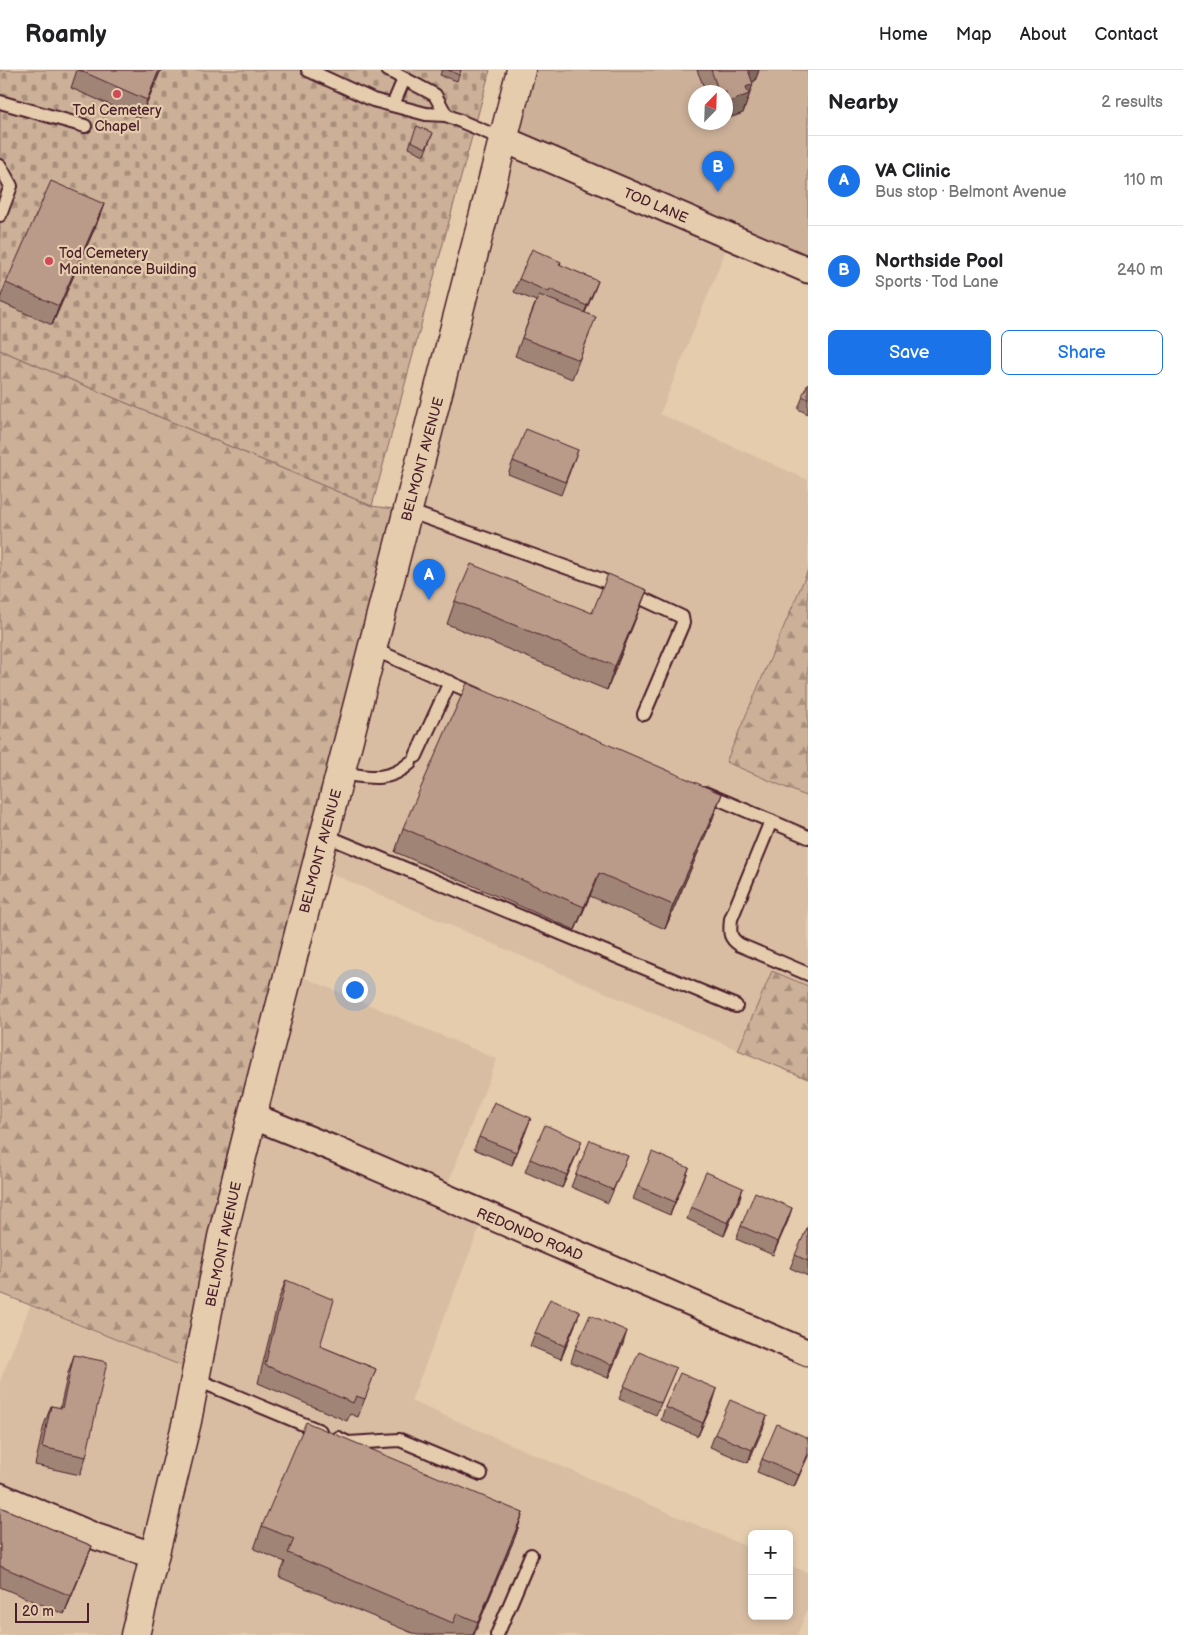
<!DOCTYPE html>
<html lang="en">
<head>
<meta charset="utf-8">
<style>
  :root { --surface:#fff; --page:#f6f6f6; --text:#202124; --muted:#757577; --line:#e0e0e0; --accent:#1a73e8 }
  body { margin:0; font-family:"Balsamiq Sans",sans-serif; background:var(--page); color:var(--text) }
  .controls { position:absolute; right:15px; bottom:15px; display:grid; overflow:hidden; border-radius:8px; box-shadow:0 2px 8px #0003 }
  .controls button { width:45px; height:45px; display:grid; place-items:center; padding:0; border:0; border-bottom:1px solid var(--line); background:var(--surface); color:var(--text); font:25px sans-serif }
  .compass { position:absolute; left:688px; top:15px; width:45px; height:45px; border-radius:50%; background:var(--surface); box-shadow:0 2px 8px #0003; rotate:23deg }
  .scale { position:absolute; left:15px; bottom:12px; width:74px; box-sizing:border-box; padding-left:5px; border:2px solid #4a1f2b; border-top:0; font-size:14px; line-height:18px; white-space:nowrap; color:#4a1f2b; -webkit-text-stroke:4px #e5ccad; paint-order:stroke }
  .you { position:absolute; left:354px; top:919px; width:18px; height:18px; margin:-12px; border:4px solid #fff; border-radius:50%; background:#1a73e8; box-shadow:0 0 0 8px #1a73e833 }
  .badge { display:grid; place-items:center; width:32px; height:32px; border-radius:50%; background:var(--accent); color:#fff; font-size:16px; font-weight:700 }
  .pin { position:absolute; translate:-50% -41px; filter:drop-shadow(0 1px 2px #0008) }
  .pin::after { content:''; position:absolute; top:26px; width:18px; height:15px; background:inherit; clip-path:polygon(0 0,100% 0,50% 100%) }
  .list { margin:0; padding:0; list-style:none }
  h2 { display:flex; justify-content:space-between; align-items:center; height:65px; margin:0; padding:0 20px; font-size:21px }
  h2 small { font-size:16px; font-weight:400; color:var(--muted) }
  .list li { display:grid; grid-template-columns:32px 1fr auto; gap:15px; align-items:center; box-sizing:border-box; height:90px; padding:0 20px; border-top:1px solid var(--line) }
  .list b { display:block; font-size:19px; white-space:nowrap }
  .list p { margin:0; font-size:16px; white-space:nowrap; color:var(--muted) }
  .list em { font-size:16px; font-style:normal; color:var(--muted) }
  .actions { display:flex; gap:10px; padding:15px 20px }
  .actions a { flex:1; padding:11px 0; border:1px solid var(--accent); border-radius:8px; text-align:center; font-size:18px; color:var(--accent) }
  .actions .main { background:var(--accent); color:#fff }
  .map { position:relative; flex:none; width:808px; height:1565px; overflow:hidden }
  header { display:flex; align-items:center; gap:30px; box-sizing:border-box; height:70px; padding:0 25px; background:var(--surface); border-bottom:1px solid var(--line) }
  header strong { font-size:24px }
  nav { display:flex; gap:28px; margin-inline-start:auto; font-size:18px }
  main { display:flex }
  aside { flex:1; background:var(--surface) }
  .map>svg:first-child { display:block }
</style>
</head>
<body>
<header>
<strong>Roamly</strong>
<nav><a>Home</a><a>Map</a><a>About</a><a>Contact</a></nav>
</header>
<main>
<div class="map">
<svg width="808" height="1565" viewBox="0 0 808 1565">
  <defs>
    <pattern id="forest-firs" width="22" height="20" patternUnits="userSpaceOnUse" patternTransform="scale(1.25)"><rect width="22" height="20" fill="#ccb098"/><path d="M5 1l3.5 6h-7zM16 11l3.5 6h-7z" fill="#a88f7c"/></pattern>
    <pattern id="cemetery-stones" width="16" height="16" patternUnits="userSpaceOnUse" patternTransform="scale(1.25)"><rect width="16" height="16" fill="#ccb098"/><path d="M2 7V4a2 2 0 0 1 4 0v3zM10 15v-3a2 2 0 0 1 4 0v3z" fill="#a88f7c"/></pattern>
  </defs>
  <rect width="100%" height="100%" fill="#e5ccad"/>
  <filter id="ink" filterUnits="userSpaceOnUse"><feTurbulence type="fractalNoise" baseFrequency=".02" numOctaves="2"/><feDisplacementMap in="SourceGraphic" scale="10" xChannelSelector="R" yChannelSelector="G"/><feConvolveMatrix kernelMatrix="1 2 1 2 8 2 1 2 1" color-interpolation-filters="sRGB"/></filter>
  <g filter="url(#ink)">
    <!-- built -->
    <g fill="#d8bda2">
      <polygon points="503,69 731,167 660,344 808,410 808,500 726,692 808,727 808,916 772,901 738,980 316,797"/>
      <polygon points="289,901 497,989 443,1126 485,1144 411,1331 752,1479 752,1546 789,1546 789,1495 808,1503 808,1538 797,1565 0,1565 0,1311 30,1236 196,1302"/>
    </g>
    <!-- grass -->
    <path fill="#ccb098" stroke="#8b6862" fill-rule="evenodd" d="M521,0H808V200L503,69ZM696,22H726V52H696Z"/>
    <!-- forest -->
    <g fill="url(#forest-firs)" stroke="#8b6862">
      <polygon points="0,280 372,436 408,441 197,1302 0,1223"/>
      <polygon points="808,500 808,727 726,692"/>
      <polygon points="772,901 808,916 808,1009 738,980"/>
    </g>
    <!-- cemetery -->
    <polygon fill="url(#cemetery-stones)" stroke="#8b6862" points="0,0 490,0 372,436 0,280"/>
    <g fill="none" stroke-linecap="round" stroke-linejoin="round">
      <defs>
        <g id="service">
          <polyline points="308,0 373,30 426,44 446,45 503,69"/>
          <polyline points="388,0 435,25 446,45"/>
          <polyline points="0,32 85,56"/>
          <polyline points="393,35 404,9"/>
          <polyline points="0,96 11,116 0,145"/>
          <polyline points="408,441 602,510 682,547 683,553 644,644"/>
          <polyline points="373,579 478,625"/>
          <polyline points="416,686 450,612"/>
          <path d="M340,703C368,707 388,713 410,693"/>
          <polyline points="705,723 808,767"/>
          <path d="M771,751L731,849C730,862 728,867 740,875L808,904"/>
          <polyline points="324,765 736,936"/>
          <polyline points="195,1309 320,1361"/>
          <polyline points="338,1368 348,1373 400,1370 481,1404"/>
          <polyline points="497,1565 531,1485"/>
        </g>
        <g id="minor">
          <polyline points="503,69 808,200"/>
          <polyline points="252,1046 334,1079 808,1283"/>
          <polyline points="0,1426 97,1467 155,1486"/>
        </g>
        <polyline id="secondary" points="135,1565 187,1351 222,1167 252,1046 521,0"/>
      </defs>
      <!-- service casing -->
      <use href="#service" stroke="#4a1f2b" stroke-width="16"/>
      <!-- minor casing -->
      <use href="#minor" stroke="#4a1f2b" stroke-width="29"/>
      <!-- secondary casing -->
      <use href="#secondary" stroke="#4a1f2b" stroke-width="31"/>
      <!-- service -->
      <use href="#service" stroke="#e5ccad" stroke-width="12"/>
      <!-- minor -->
      <use href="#minor" stroke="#e5ccad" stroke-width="25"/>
      <!-- secondary -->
      <use href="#secondary" stroke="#e5ccad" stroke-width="28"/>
    </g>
    <!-- wall -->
    <g fill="#a08576" stroke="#4a1f2b">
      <polygon points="77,0 161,0 140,48 71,18"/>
      <polygon points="442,0 461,0 457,11 440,5"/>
      <polygon points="697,0 759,0 755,11 752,12 753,14 743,43 726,49 726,22 706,22"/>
      <polygon points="433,63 424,85 409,78 411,71"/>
      <polygon points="104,134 97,153 52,255 0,232 0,229 6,213"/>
      <polygon points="561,192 560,195 598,211 585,243 589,265 572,309 515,286 536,231 514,222 519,209"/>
      <polygon points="808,313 808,344 798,339"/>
      <polygon points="578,380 561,425 508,404 513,391"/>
      <polygon points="647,520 638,543 607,620 447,554 455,531 592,543"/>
      <polygon points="713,748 665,859 590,826 575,860 395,782 403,758"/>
      <polygon points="526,1061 512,1095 474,1079 479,1067"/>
      <polygon points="582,1071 562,1118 525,1102 530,1089"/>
      <polygon points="628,1086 608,1133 571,1117 576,1104"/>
      <polygon points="689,1098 670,1145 633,1129 638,1116"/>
      <polygon points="739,1131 724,1166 687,1149 691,1137"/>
      <polygon points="792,1138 773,1185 736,1169 741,1156"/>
      <polygon points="808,1156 808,1206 790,1198"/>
      <polygon points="286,1210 320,1276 376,1299 358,1347 350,1344 347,1351 258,1313 279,1228"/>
      <polygon points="575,1255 561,1289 530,1276 535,1263"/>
      <polygon points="623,1274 608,1308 571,1292 575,1279"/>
      <polygon points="74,1285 86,1387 80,1405 35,1395 44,1355 51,1336 60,1338 68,1303"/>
      <polygon points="676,1298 656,1345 619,1329 624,1316"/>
      <polygon points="713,1332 698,1366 661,1350 665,1337"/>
      <polygon points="767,1346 748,1393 710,1377 715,1364"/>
      <polygon points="808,1386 794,1417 757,1402 762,1389"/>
      <polygon points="0,1437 92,1476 85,1494 64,1544 0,1517"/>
      <polygon points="523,1443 515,1467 474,1565 417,1565 279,1507 285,1492 254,1479 262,1456"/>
    </g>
    <!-- shaded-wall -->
    <g fill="#826c60" stroke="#4a1f2b">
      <polygon points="159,0 161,0 140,48 147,30"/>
      <polygon points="746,0 759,0 755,11 740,16"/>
      <polygon points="753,14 743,43 726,49 726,41 729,32 746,17"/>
      <polygon points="104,134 97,153 52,255 59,236"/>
      <polygon points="598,211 593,224 582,248 587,236"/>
      <polygon points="647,520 638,543 607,620 615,596"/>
      <polygon points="722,724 713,748 665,859 673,835"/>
      <polygon points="599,803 590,826 575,860 584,837"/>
      <polygon points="531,1048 526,1061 512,1095 516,1082"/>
      <polygon points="582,1071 577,1084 562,1118 567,1105"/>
      <polygon points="689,1098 685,1110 670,1145 675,1132"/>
      <polygon points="743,1118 739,1131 724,1166 728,1153"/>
      <polygon points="792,1138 788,1151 773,1185 778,1172"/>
      <polygon points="580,1242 575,1255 561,1289 565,1276"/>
      <polygon points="627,1261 623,1274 608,1308 612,1295"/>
      <polygon points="717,1319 713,1332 698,1366 703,1353"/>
      <polygon points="767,1346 763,1359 748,1393 752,1380"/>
      <polygon points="808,1384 808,1386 794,1417 799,1405"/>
      <polygon points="523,1443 515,1467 473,1565 478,1552"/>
      <polygon points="92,1476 85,1494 64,1544 71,1526"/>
    </g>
    <!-- building -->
    <g fill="#ba9b89" stroke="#4a1f2b">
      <polygon points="79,0 159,0 147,30"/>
      <polygon points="448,0 461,0 459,5"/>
      <polygon points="711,0 748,0 753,14 746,17 749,24 729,32 726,25 726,22 719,22"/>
      <polygon points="417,56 433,63 426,78 411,71"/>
      <polygon points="51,111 104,134 59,236 6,213"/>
      <polygon points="532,179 561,192 559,194 598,211 587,236 550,219 549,222 519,209"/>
      <polygon points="539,225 596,247 579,290 522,268"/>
      <polygon points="808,313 808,329 802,326"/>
      <polygon points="526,359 578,380 565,412 513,391"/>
      <polygon points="471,494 592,543 608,504 647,520 615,596 455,531"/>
      <polygon points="467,613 722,724 673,835 599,803 584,837 403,758"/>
      <polygon points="494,1032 531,1048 516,1082 479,1067"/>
      <polygon points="545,1055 582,1071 567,1105 530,1089"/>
      <polygon points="590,1070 628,1086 613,1120 576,1104"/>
      <polygon points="652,1082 689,1098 675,1132 638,1116"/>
      <polygon points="706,1102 743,1118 728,1153 691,1137"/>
      <polygon points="755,1122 792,1138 778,1172 741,1156"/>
      <polygon points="808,1156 808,1191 795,1185"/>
      <polygon points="286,1210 334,1230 320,1276 376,1299 365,1329 356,1326 353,1333 265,1295"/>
      <polygon points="550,1229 580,1242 565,1276 535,1263"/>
      <polygon points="590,1245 627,1261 612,1295 575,1279"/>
      <polygon points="639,1282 676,1298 661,1333 624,1316"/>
      <polygon points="74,1285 107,1292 86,1387 42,1377 51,1336 62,1338"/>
      <polygon points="680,1303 717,1319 703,1353 665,1337"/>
      <polygon points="730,1330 767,1346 752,1380 715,1364"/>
      <polygon points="306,1352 523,1443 478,1552 457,1543 453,1553 288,1483 294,1469 262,1456"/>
      <polygon points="777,1354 808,1368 808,1384 799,1405 762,1389"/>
      <polygon points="0,1437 92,1476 71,1526 0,1496"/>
    </g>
  </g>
  <!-- markers -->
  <g fill="#d1495b" stroke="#e5ccad" stroke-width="2">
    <circle cx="117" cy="24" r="5"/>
    <circle cx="49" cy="191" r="5"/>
  </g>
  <g text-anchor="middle" stroke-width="4.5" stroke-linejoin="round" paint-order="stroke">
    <!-- poi labels -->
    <g font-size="14" fill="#4a1f2b" stroke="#e5ccad">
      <text x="117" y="45">Tod Cemetery<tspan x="117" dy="16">Chapel</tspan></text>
      <text x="59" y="188" text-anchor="start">Tod Cemetery<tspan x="59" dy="16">Maintenance Building</tspan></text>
    </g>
    <!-- street labels -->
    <g font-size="14" fill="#4a1f2b" stroke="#e5ccad">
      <text transform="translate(656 135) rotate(23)" y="5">TOD LANE</text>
      <text transform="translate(422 389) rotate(-75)" y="5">BELMONT AVENUE</text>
      <text transform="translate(320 781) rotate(-75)" y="5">BELMONT AVENUE</text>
      <text transform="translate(530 1164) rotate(23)" y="5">REDONDO ROAD</text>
      <text transform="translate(223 1174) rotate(-78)" y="5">BELMONT AVENUE</text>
    </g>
  </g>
</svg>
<div class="controls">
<button>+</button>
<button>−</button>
</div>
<svg class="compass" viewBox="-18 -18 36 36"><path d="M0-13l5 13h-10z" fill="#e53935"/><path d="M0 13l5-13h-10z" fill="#757577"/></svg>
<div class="scale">20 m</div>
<div class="you"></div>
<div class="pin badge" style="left:429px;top:530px">A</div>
<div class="pin badge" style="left:718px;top:122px">B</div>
</div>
<aside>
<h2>Nearby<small>2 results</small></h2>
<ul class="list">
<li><span class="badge">A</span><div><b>VA Clinic</b><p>Bus stop · Belmont Avenue</p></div><em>110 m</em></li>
<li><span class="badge">B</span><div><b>Northside Pool</b><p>Sports · Tod Lane</p></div><em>240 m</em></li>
</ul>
<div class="actions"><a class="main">Save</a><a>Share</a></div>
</aside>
</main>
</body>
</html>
